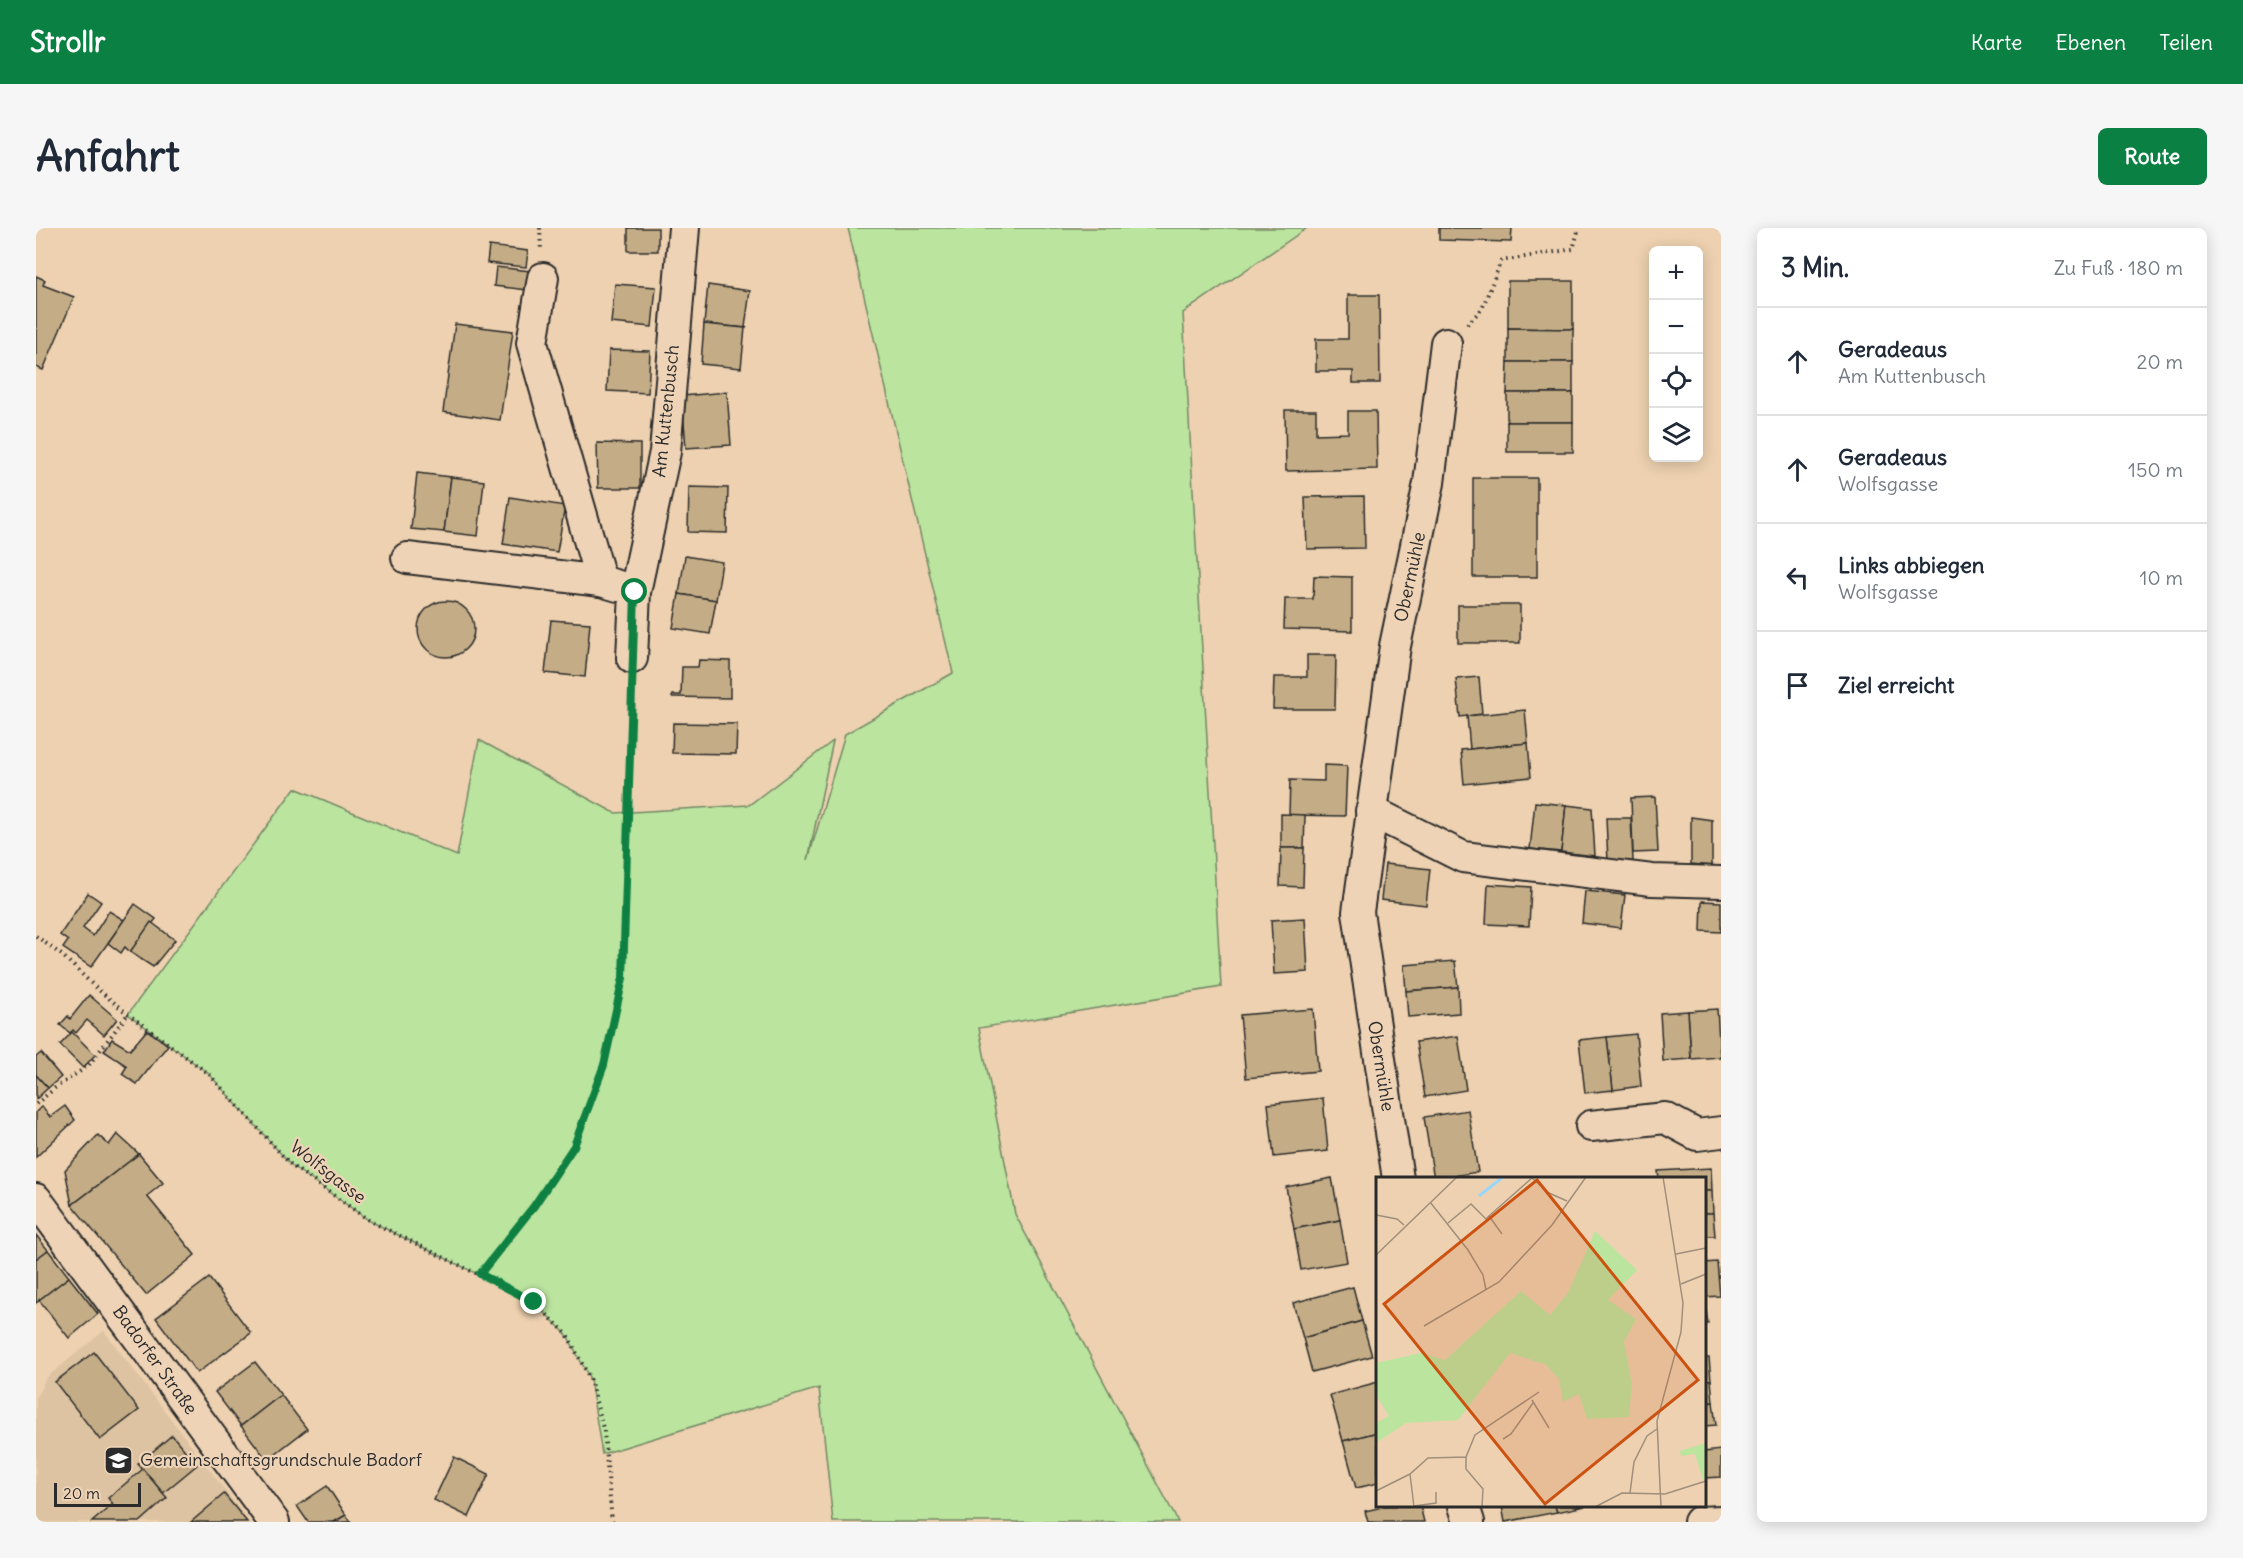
<!DOCTYPE html>
<html lang="de">
<head>
<meta charset="utf-8">
<style>
  :root { --surface:#fff; --page:#f6f6f7; --text:#1f2937; --muted:#747a83; --line:#e0e1e3; --accent:#0b8043 }
  body { margin:0; font-family:Delius,sans-serif; background:var(--page); color:var(--text) }
  .controls { position:absolute; right:18px; top:18px; display:grid; overflow:hidden; border-radius:9px; box-shadow:0 3px 15px #0003 }
  .controls button { width:54px; height:54px; display:grid; place-items:center; padding:0; border:0; border-bottom:2px solid var(--line); background:var(--surface); color:var(--text); font:30px sans-serif }
  .scale { position:absolute; left:18px; bottom:15px; width:87px; box-sizing:border-box; padding-left:6px; border:3px solid #2b2b2b; border-top:0; font-size:16px; line-height:21px; white-space:nowrap; color:#2b2b2b; -webkit-text-stroke:4px #efd3b6; paint-order:stroke }
  .stop { position:absolute; width:18px; height:18px; margin:-14px; border:4px solid #0b8043; border-radius:50%; background:#fff }
  .stop.end { background:#0b8043; border-color:#fff; box-shadow:0 2px 6px #0008 }
  .list { margin:0; padding:0; list-style:none }
  h2 { display:flex; justify-content:space-between; align-items:center; height:78px; margin:0; padding:0 24px; font-size:26px }
  h2 small { font-size:20px; font-weight:400; color:var(--muted) }
  .list li { display:grid; grid-template-columns:39px 1fr auto; gap:18px; align-items:center; box-sizing:border-box; height:108px; padding:0 24px; border-top:2px solid var(--line) }
  .list b { display:block; font-size:22px; white-space:nowrap }
  .list p { margin:0; font-size:20px; white-space:nowrap; color:var(--muted) }
  .list em { font-size:20px; font-style:normal; color:var(--muted) }
  .icon { flex:none; width:33px; height:33px; fill:none; stroke:currentColor; stroke-width:2; stroke-linecap:round; stroke-linejoin:round }
  .map { position:relative; flex:none; width:1685px; height:1294px; overflow:hidden; border-radius:9px }
  header { display:flex; align-items:center; gap:36px; box-sizing:border-box; height:84px; padding:0 30px; background:var(--accent); color:#fff }
  header strong { font-size:28px }
  nav { display:flex; gap:33px; margin-inline-start:auto; font-size:21px }
  .intro { display:flex; align-items:center; justify-content:space-between; box-sizing:border-box; height:144px; padding:0 36px }
  h1 { margin:0; font-size:42px }
  .button { padding:15px 27px; border-radius:9px; background:var(--accent); color:#fff; font-size:21px; font-weight:700 }
  main { display:flex; gap:36px; padding:0 36px }
  aside { flex:1; background:var(--surface); border-radius:9px; box-shadow:0 3px 15px #0003 }
  .map>svg:first-child { display:block }
</style>
</head>
<body>
<header>
<strong>Strollr</strong>
<nav><a>Karte</a><a>Ebenen</a><a>Teilen</a></nav>
</header>
<div class="intro"><h1>Anfahrt</h1><a class="button">Route</a></div>
<main>
<div class="map">
<svg width="1685" height="1294" viewBox="0 0 1685 1294">
  <rect width="100%" height="100%" fill="#edd1b0"/>
  <filter id="ink" filterUnits="userSpaceOnUse"><feTurbulence type="fractalNoise" baseFrequency=".0167" numOctaves="2"/><feDisplacementMap in="SourceGraphic" scale="12" xChannelSelector="R" yChannelSelector="G"/><feConvolveMatrix kernelMatrix="1 2 1 2 8 2 1 2 1" color-interpolation-filters="sRGB"/></filter>
  <g filter="url(#ink)">
    <!-- built -->
    <polygon fill="#ddc3a1" points="68,1103 213,1294 0,1294 0,1170 10,1150"/>
    <!-- green -->
    <polygon fill="#bbe49f" stroke="#738865" stroke-width="1.5" points="812,0 1271,0 1147,85 1185,759 943,800 979,986 1142,1294 797,1294 783,1160 566,1226 554,1151 531,1107 498,1074 334,993 256,938 173,846 92,786 259,560 421,628 443,512 579,585 713,577 797,513 772,632 809,506 917,445"/>
    <!-- building -->
    <g fill="#c4ad86" stroke="#2b2b2b" stroke-width="1.5">
      <rect x="592" y="0" width="30" height="23"/>
      <polygon points="1403,0 1476,0 1475,14 1403,12"/>
      <polygon points="453,18 492,23 490,39 451,35"/>
      <polygon points="460,39 502,44 499,63 458,58"/>
      <polygon points="0,48 9,52 7,57 38,69 7,142 0,139"/>
      <polygon points="1472,53 1537,53 1537,101 1472,100"/>
      <polygon points="579,56 620,59 616,99 575,95"/>
      <polygon points="672,57 714,63 709,99 711,100 668,96"/>
      <polygon points="1312,67 1343,67 1344,155 1317,155 1317,143 1280,143 1280,111 1312,111"/>
      <polygon points="419,96 477,103 464,192 407,184"/>
      <polygon points="668,96 709,100 705,140 665,136"/>
      <polygon points="1472,100 1537,101 1537,134 1472,134"/>
      <polygon points="573,122 614,123 612,165 571,163"/>
      <polygon points="1472,134 1537,134 1537,165 1471,165"/>
      <polygon points="691,164 695,217 650,220 646,168"/>
      <rect x="1471" y="165" width="66" height="29"/>
      <polygon points="1249,182 1280,182 1280,206 1312,205 1312,183 1340,183 1341,241 1250,243"/>
      <rect x="1471" y="194" width="66" height="30"/>
      <polygon points="561,215 604,216 604,260 562,260"/>
      <polygon points="381,245 415,249 408,304 375,301"/>
      <polygon points="415,249 448,253 442,308 408,304"/>
      <rect x="1437" y="250" width="64" height="99"/>
      <polygon points="653,259 692,260 691,305 652,304"/>
      <polygon points="1328,268 1329,320 1271,321 1269,269"/>
      <polygon points="474,269 529,278 521,324 467,316"/>
      <polygon points="649,328 686,334 680,372 643,366"/>
      <polygon points="1278,348 1316,349 1316,403 1248,401 1249,371 1277,371"/>
      <polygon points="643,366 680,372 674,406 637,400"/>
      <circle cx="410" cy="401" r="28"/>
      <rect x="1422" y="377" width="62" height="38"/>
      <polygon points="515,392 554,395 549,449 509,445"/>
      <polygon points="1271,427 1300,427 1299,481 1237,481 1238,449 1271,449"/>
      <polygon points="663,432 694,433 694,470 636,469 637,467 645,467 646,439 662,439"/>
      <polygon points="1443,449 1446,486 1424,489 1420,451"/>
      <polygon points="1489,482 1492,515 1434,521 1431,488"/>
      <polygon points="637,495 701,496 700,526 636,525"/>
      <polygon points="1492,515 1495,549 1428,556 1425,522"/>
      <polygon points="1288,537 1311,538 1309,588 1253,587 1254,552 1288,553"/>
      <polygon points="1619,569 1622,624 1597,625 1595,570"/>
      <polygon points="1499,574 1530,577 1525,624 1494,621"/>
      <polygon points="1530,577 1556,580 1559,628 1525,624"/>
      <polygon points="1245,586 1269,587 1268,620 1245,620"/>
      <polygon points="1655,589 1676,592 1676,638 1655,636"/>
      <polygon points="1570,590 1595,590 1597,633 1572,634"/>
      <polygon points="1245,620 1268,620 1267,659 1244,658"/>
      <polygon points="1349,636 1394,641 1390,677 1345,672"/>
      <polygon points="1452,656 1495,659 1493,698 1450,696"/>
      <polygon points="1549,663 1589,667 1585,700 1546,695"/>
      <polygon points="52,665 65,674 47,700 57,708 73,683 88,692 55,739 27,720 32,713 24,707"/>
      <polygon points="1666,673 1685,674 1685,704 1665,703"/>
      <polygon points="99,676 120,691 94,724 89,719 85,725 72,715"/>
      <polygon points="1269,690 1272,744 1238,746 1235,692"/>
      <polygon points="115,694 139,712 117,739 94,724"/>
      <polygon points="1419,733 1422,759 1370,763 1368,737"/>
      <polygon points="1422,759 1423,785 1372,789 1370,763"/>
      <polygon points="53,767 81,791 68,807 51,792 40,805 37,802 34,805 24,797 32,788 34,791"/>
      <polygon points="1277,781 1282,843 1210,850 1204,787"/>
      <polygon points="1681,781 1684,829 1655,831 1652,783"/>
      <polygon points="1652,783 1655,831 1627,833 1624,785"/>
      <polygon points="111,802 132,817 101,856 86,846 91,838 68,823 76,811 94,822"/>
      <polygon points="36,804 59,827 47,840 24,817"/>
      <polygon points="1600,806 1605,858 1577,862 1571,809"/>
      <polygon points="1422,808 1430,862 1389,869 1380,814"/>
      <polygon points="1571,809 1577,862 1549,865 1543,812"/>
      <polygon points="5,825 25,849 12,860 0,847 0,829"/>
      <polygon points="0,847 12,860 0,871"/>
      <polygon points="1287,870 1292,923 1238,929 1232,876"/>
      <polygon points="6,878 14,889 29,878 39,892 0,929 0,884"/>
      <polygon points="1432,882 1442,944 1398,951 1388,889"/>
      <polygon points="81,906 103,926 36,977 29,942 62,907 73,917"/>
      <polygon points="103,926 127,955 111,968 159,1027 110,1067 36,977"/>
      <polygon points="1675,940 1676,963 1668,963 1668,951 1623,951 1622,943"/>
      <polygon points="1296,950 1304,992 1258,1001 1250,959"/>
      <polygon points="1668,963 1676,963 1677,985 1668,985"/>
      <polygon points="1668,985 1677,985 1679,1008 1668,1008"/>
      <polygon points="1304,992 1311,1034 1265,1042 1258,1001"/>
      <polygon points="0,1007 12,1022 0,1031"/>
      <polygon points="12,1022 33,1049 0,1075 0,1031"/>
      <polygon points="1681,1034 1684,1068 1668,1069 1668,1035"/>
      <polygon points="33,1049 62,1086 33,1110 3,1072"/>
      <polygon points="173,1050 215,1105 161,1145 120,1090"/>
      <polygon points="1317,1059 1326,1093 1267,1110 1257,1075"/>
      <polygon points="1668,1069 1672,1096 1668,1096"/>
      <polygon points="1326,1093 1336,1128 1276,1144 1267,1110"/>
      <polygon points="58,1124 103,1182 64,1212 19,1154"/>
      <polygon points="1668,1130 1673,1130 1675,1152 1668,1152"/>
      <polygon points="219,1134 245,1167 205,1198 179,1164"/>
      <polygon points="1668,1152 1675,1152 1677,1174 1668,1175"/>
      <polygon points="1342,1154 1342,1204 1307,1213 1294,1167"/>
      <polygon points="245,1167 271,1201 231,1232 205,1198"/>
      <polygon points="1677,1174 1680,1197 1668,1198 1668,1175"/>
      <polygon points="1342,1204 1342,1255 1320,1260 1307,1213"/>
      <polygon points="136,1207 161,1237 127,1265 102,1236"/>
      <polygon points="1685,1222 1685,1249 1668,1250 1668,1224"/>
      <polygon points="418,1229 453,1246 433,1289 398,1272"/>
      <polygon points="107,1241 131,1270 104,1294 56,1294 77,1276 72,1270"/>
      <polygon points="291,1258 310,1287 298,1294 272,1294 261,1278"/>
      <polygon points="188,1266 211,1294 155,1294"/>
      <polygon points="1351,1278 1384,1278 1388,1294 1332,1294 1329,1283"/>
      <polygon points="1466,1278 1519,1278 1521,1284 1469,1294"/>
      <polygon points="1519,1278 1549,1278 1521,1284"/>
      <polygon points="310,1287 315,1294 298,1294"/>
    </g>
    <g fill="none" stroke-linecap="round" stroke-linejoin="round">
      <defs>
        <g id="minor">
          <polyline points="507,50 496,115 565,353"/>
          <polyline points="371,330 565,353 582,358"/>
          <polyline points="596,430 599,364 629,224 648,0"/>
          <polyline points="1335,583 1427,629 1616,652 1685,654"/>
          <polyline points="1555,898 1629,890 1661,907 1685,904"/>
          <polyline points="1362,951 1322,684 1359,418 1393,255 1410,115"/>
          <polyline points="0,971 238,1294"/>
          <polyline points="1428,1278 1433,1294"/>
          <polyline points="1663,1294 1685,1293"/>
        </g>
      </defs>
      <!-- minor casing -->
      <use href="#minor" stroke="#2b2b2b" stroke-width="34"/>
      <!-- path -->
      <g stroke="#2b2b2b" stroke-width="4" stroke-dasharray="1.5 4.5" stroke-linecap="butt">
        <polyline points="504,0 505,23"/>
        <polyline points="1431,96 1446,81 1465,33 1537,21 1543,0"/>
        <polyline points="0,708 27,728 59,759 92,786 173,846 256,938 334,993 498,1074 531,1106 554,1151 568,1204 576,1294"/>
        <polyline points="0,876 19,860 52,838 92,786"/>
        <polyline points="444,1046 498,978 538,918 568,837 587,750 596,458"/>
      </g>
      <!-- minor -->
      <use href="#minor" stroke="#efd3b6" stroke-width="30"/>
    </g>
  </g>
  <g fill="none" stroke-linecap="round" stroke-linejoin="round" filter="url(#ink)">
    <!-- route -->
    <polyline stroke="#0b8043" stroke-width="8" points="498,1074 444,1046 498,978 538,918 568,837 587,750 599,364"/>
  </g>
  <!-- icons -->
  <defs>
    <symbol id="school-square" viewBox="-11 -11 22 22"><rect x="-9" y="-9" width="18" height="18" rx="4" fill="#2b2b2b" stroke="#efd3b6"/><path d="M0-5L7-2L0 1L-7-2ZM-4 1L0 2.5L4 1V4Q0 6-4 4Z" fill="#fff"/></symbol>
  </defs>
  <g fill-rule="evenodd">
    <use href="#school-square" x="66" y="1216" width="33" height="33"/>
  </g>
  <g text-anchor="middle" stroke-width="4.5" stroke-linejoin="round" paint-order="stroke">
    <!-- street labels -->
    <g font-size="18" fill="#2b2b2b" stroke="#efd3b6">
      <text transform="translate(630 183) rotate(-84)" y="6">Am Kuttenbusch</text>
      <text transform="translate(1374 349) rotate(-78)" y="6">Obermühle</text>
      <text transform="translate(1345 838) rotate(81)" y="6">Obermühle</text>
      <text transform="translate(292 944) rotate(38)" y="6">Wolfsgasse</text>
      <text transform="translate(119 1132) rotate(54)" y="6">Badorfer Straße</text>
    </g>
    <!-- poi labels -->
    <g font-size="18" fill="#2b2b2b" stroke="#efd3b6" text-anchor="start">
      <text x="104" y="1238">Gemeinschaftsgrundschule Badorf</text>
    </g>
  </g>
  <!-- overview -->
  <g transform="translate(1340 949)">
    <rect width="330" height="330" fill="#edd1b0"/>
    <path d="M219,54L261,93L232,123L260,142L248,165L256,207L253,240L211,242L203,217L187,225L183,202L169,187L153,183L160,179L152,182L134,176L82,243L30,246L0,266V246L13,239L0,218V186L45,176L69,183L145,114L174,138L192,116ZM330,266V302L327,303L319,277L305,279L304,274Z" fill="#bbe49f"/>
    <path fill="none" stroke="#99d7fa" stroke-width="3" d="M103,19L127,0"/>
    <path fill="none" stroke="#9f8f7b" stroke-width="1.5" d="M54,25L92,73L107,98L110,113M0,38L21,42L28,48M113,39L156,1L173,16L191,24M72,46L95,27L110,42L113,39L126,57M300,77L330,71M0,78L81,0M305,107L330,97M48,149L123,105L176,48L210,0M156,223L173,251M127,262L135,257L157,226M34,297L38,330M0,314L34,297L52,281L90,280M254,316L258,285L271,259L281,252M38,329L60,326V315M106,330L107,312L90,292V280L99,258L163,215M219,330L246,316L289,317L330,304M285,330L281,244L305,155L307,126L287,0"/>
    <path fill="#cc5211" fill-opacity="0.15" stroke="#cc5211" stroke-width="3" d="M161,3L322,203L169,327L8,127Z"/>
    <rect width="330" height="330" fill="none" stroke="#2b2b2b" stroke-width="3"/>
  </g>
</svg>
<div class="controls">
<button>+</button>
<button>−</button>
<button><svg class="icon" aria-label="locate" viewBox="0 0 24 24"><circle cx="12" cy="12" r="6"/><path d="M12 2v4M12 18v4M2 12h4M18 12h4"/></svg></button>
<button><svg class="icon" aria-label="layers" viewBox="0 0 24 24"><path d="M12 4l9 5-9 5-9-5zM3 14l9 5 9-5"/></svg></button>
</div>
<div class="scale">20 m</div>
<div class="stop" style="left:599px;top:364px"></div>
<div class="stop end" style="left:498px;top:1074px"></div>
</div>
<aside>
<h2>3 Min.<small>Zu Fuß · 180 m</small></h2>
<ul class="list">
<li><svg class="icon" aria-label="ahead" viewBox="0 0 24 24"><path d="M12 20V5M6 11l6-6 6 6"/></svg><div><b>Geradeaus</b><p>Am Kuttenbusch</p></div><em>20 m</em></li>
<li><svg class="icon" aria-label="ahead" viewBox="0 0 24 24"><path d="M12 20V5M6 11l6-6 6 6"/></svg><div><b>Geradeaus</b><p>Wolfsgasse</p></div><em>150 m</em></li>
<li><svg class="icon" aria-label="left" viewBox="0 0 24 24"><path d="M17 20v-9H6M10 6l-5 5 5 5"/></svg><div><b>Links abbiegen</b><p>Wolfsgasse</p></div><em>10 m</em></li>
<li><svg class="icon" aria-label="arrive" viewBox="0 0 24 24"><path d="M6 21V4h12l-3 4 3 4H6"/></svg><div><b>Ziel erreicht</b></div></li>
</ul>
</aside>
</main>
</body>
</html>
